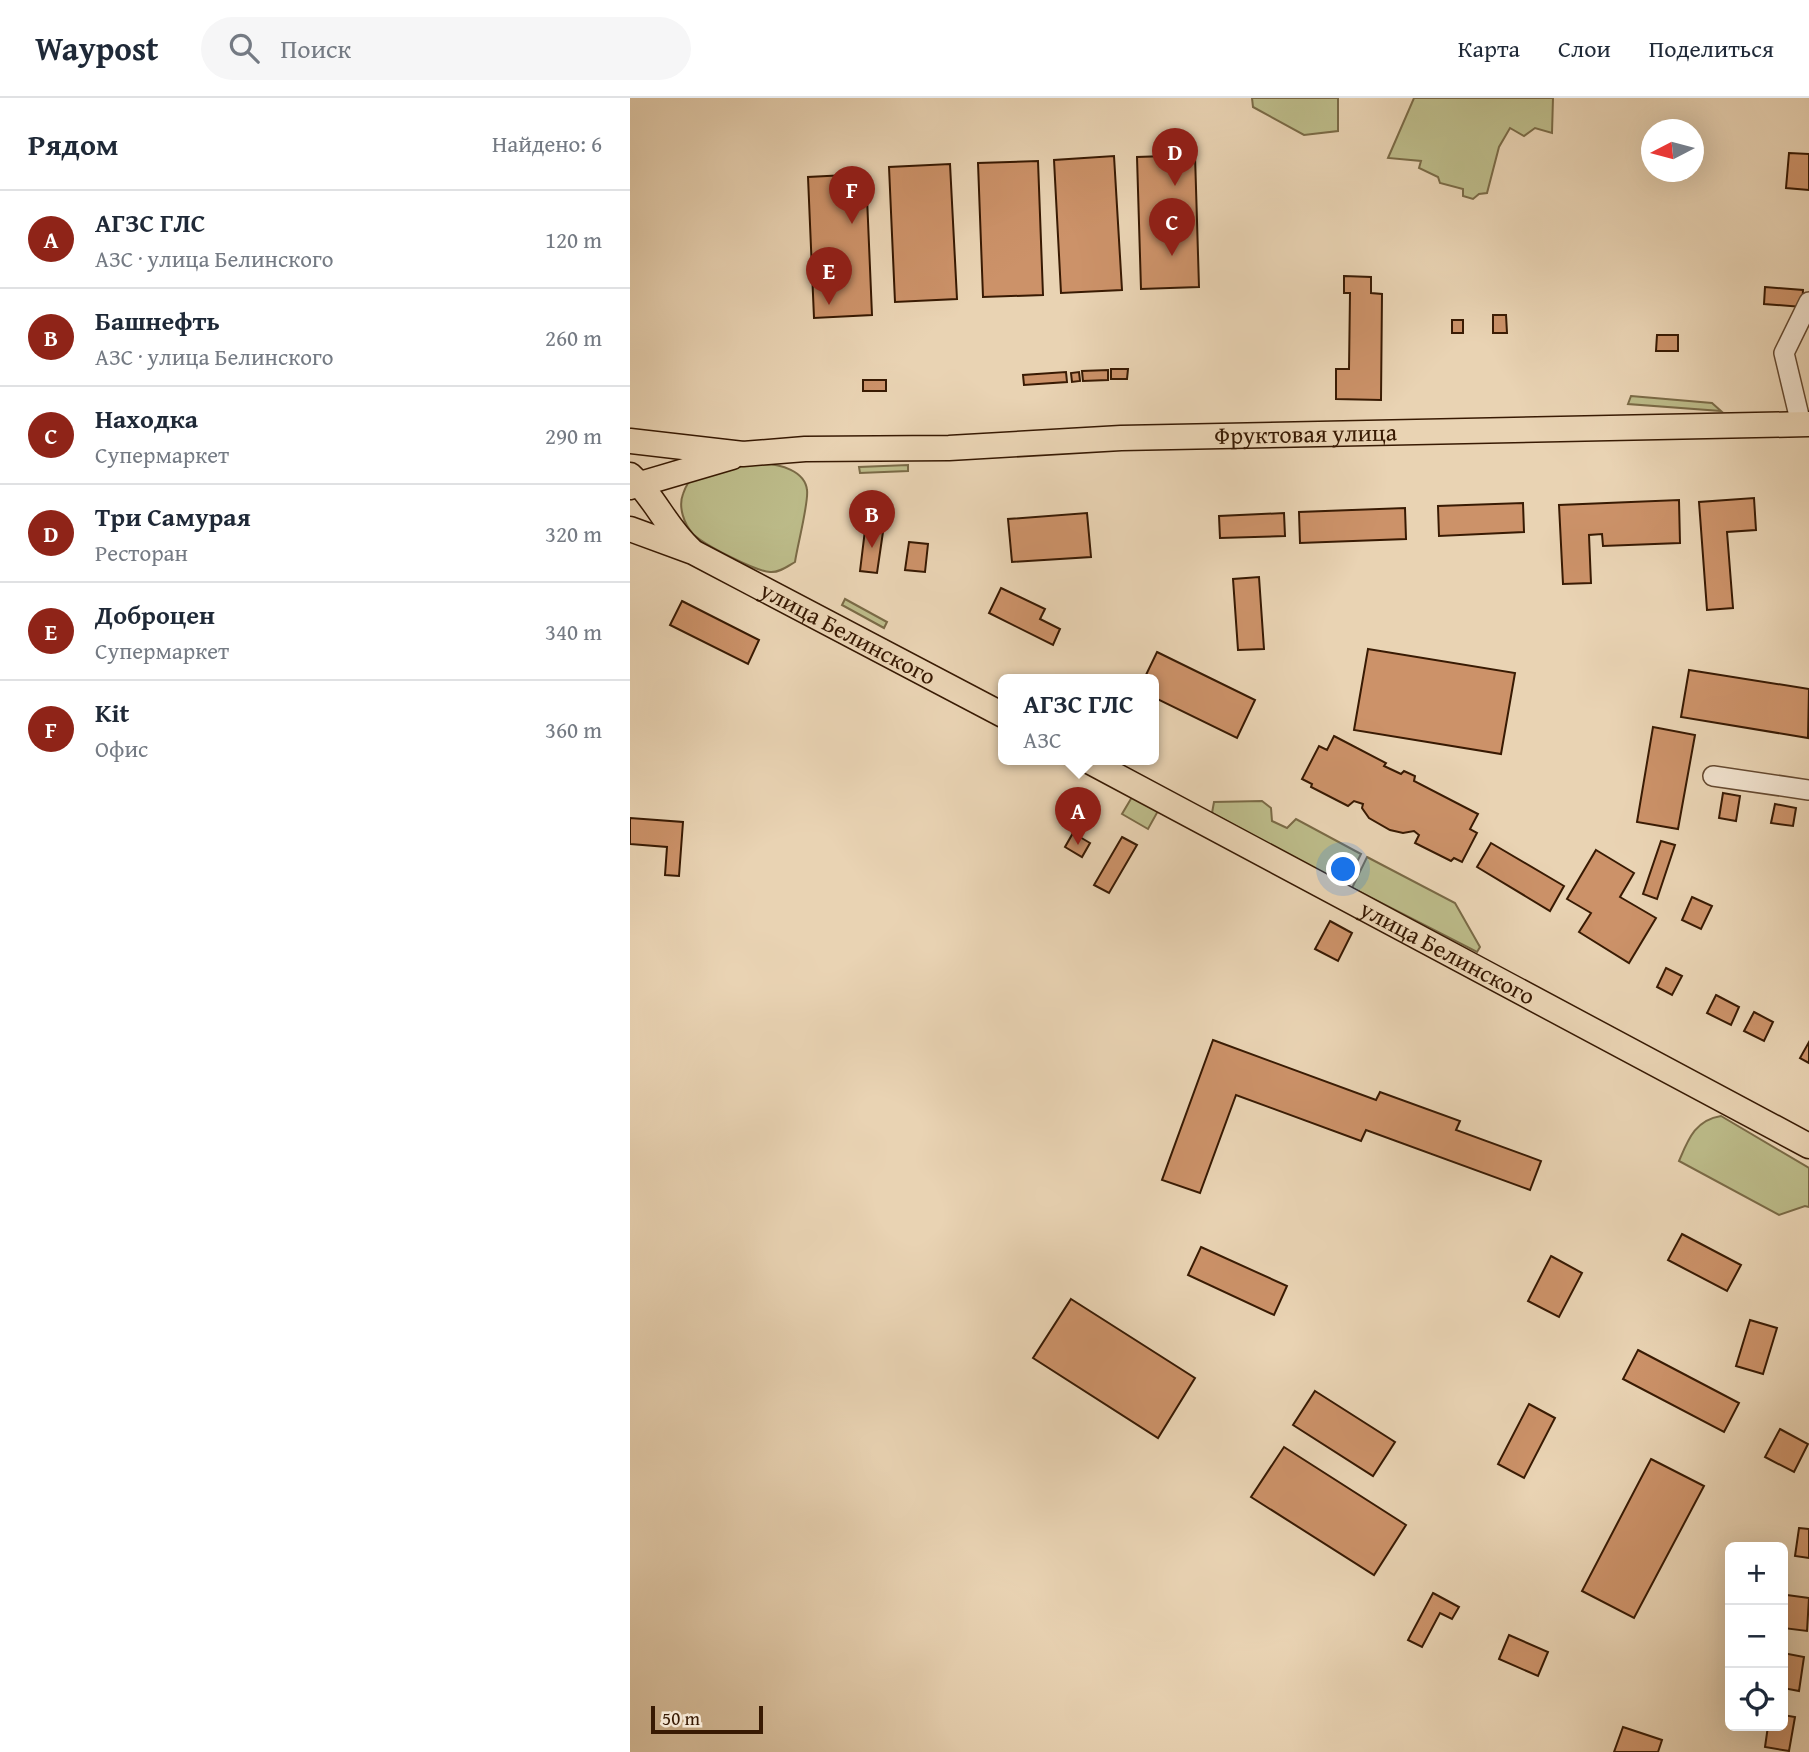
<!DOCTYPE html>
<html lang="ru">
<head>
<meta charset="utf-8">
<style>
  :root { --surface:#fff; --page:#f6f6f7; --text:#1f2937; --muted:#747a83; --line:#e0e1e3; --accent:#8f2418 }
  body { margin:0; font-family:"Gentium Book Plus",serif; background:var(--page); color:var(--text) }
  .controls { position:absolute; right:21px; bottom:21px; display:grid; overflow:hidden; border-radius:10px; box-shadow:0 7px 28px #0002 }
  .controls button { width:63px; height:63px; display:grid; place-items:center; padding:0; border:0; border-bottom:2px solid var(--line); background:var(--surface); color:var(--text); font:35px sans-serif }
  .compass { position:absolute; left:1011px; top:21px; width:63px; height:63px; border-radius:50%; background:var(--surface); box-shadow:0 7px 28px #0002; rotate:264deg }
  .scale { position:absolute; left:21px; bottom:18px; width:112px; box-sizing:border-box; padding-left:7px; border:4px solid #381a03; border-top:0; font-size:19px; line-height:24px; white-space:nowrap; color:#381a03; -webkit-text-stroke:5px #f1e2ce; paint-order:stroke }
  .you { position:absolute; left:714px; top:772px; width:24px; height:24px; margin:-18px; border:5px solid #fff; border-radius:50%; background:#1a73e8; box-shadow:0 0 0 10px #1a73e833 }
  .badge { display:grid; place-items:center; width:46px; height:46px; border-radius:50%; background:var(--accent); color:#fff; font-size:23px; font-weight:700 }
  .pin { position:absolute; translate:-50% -58px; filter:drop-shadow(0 2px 4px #0008) }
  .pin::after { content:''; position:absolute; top:37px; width:24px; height:21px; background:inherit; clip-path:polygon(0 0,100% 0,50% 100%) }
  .popup { position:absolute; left:368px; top:576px; width:161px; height:91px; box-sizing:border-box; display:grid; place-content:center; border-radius:10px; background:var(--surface); filter:drop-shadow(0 2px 5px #0005); font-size:23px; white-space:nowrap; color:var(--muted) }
  .popup b { font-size:26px; color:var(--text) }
  .popup::after { content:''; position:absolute; left:50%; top:100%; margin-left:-14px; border:14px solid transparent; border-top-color:var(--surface) }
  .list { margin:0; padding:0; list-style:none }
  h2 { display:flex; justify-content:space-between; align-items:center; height:91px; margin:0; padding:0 28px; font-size:30px }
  h2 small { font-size:23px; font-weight:400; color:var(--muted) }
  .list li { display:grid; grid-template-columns:46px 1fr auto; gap:21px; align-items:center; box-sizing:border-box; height:98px; padding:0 28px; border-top:2px solid var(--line) }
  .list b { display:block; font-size:26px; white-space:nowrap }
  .list p { margin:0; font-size:23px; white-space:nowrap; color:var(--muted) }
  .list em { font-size:23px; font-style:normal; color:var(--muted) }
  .icon { flex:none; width:38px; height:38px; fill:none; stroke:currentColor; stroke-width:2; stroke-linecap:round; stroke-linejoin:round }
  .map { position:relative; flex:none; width:1179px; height:1654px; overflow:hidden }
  header { display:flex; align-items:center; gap:42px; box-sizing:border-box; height:98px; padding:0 35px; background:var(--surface); border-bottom:2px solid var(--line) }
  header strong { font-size:33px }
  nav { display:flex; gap:38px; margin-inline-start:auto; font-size:24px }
  .search { width:490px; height:63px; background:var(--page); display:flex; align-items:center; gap:18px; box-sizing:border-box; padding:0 24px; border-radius:38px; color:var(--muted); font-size:26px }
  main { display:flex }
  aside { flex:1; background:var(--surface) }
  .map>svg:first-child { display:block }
</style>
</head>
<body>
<header>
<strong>Waypost</strong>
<div class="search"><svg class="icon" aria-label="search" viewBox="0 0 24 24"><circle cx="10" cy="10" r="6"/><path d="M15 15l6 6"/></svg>Поиск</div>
<nav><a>Карта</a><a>Слои</a><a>Поделиться</a></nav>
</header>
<main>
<aside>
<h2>Рядом<small>Найдено: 6</small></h2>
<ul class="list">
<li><span class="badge">A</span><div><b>АГЗС ГЛС</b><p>АЗС · улица Белинского</p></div><em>120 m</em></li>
<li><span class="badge">B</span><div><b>Башнефть</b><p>АЗС · улица Белинского</p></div><em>260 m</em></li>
<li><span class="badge">C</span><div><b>Находка</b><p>Супермаркет</p></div><em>290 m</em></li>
<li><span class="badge">D</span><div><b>Три Самурая</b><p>Ресторан</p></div><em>320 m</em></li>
<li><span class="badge">E</span><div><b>Доброцен</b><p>Супермаркет</p></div><em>340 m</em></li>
<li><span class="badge">F</span><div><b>Kit</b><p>Офис</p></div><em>360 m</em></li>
</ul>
</aside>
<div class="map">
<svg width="1179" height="1654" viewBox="0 0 1179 1654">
  <rect width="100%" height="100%" fill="#e9d3b3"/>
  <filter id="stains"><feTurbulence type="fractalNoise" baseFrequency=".00286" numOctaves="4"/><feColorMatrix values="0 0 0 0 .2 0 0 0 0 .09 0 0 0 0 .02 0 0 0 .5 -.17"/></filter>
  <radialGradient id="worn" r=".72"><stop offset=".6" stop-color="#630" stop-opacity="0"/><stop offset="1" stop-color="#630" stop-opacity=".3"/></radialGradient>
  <!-- green -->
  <g fill="#bcbb89" stroke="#7a6a46" stroke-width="2">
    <polygon points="622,0 708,0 708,33 674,37 623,9"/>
    <polygon points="784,0 923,0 922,35 905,30 894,38 880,30 869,49 857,95 849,96 843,101 833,98 833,91 810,85 808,79 789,70 791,63 758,60"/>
    <polygon points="1001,298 1082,305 1091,313 998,306"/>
    <path d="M134,366C150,366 175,373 177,392C179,404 167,449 165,464C158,468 149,475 140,474C125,473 74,447 63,436C54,426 48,409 53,396C55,390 59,382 65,378C79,370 117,368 134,366Z"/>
    <polygon points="278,367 278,373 230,375 229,369"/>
    <polygon points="215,501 257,524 254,530 212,507"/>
    <polygon points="502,699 528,713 518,731 492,716"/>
    <polygon points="632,703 641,710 642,723 657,730 666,721 731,756 715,788 582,715 584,704"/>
    <polygon points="737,759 825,805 850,849 847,854 722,790"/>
    <path d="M1091,1018L1179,1070V1109L1175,1108L1149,1117L1049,1063C1058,1042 1065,1022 1091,1018Z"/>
  </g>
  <!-- building -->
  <g fill="#cc9269" stroke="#381a03" stroke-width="2">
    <polygon points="1159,55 1179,56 1179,92 1156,90"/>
    <polygon points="565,57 569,189 511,191 507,59"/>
    <polygon points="484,58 492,192 431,195 424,62"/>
    <polygon points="408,63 413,197 353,199 348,65"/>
    <polygon points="320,66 327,201 265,204 259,69"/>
    <polygon points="236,76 242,217 184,220 178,79"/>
    <polygon points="714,178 741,179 741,195 752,196 751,302 706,301 706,271 719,271 720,195 714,195"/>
    <polygon points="1135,189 1173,192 1172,209 1134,206"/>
    <polygon points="863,217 876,217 877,235 863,235"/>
    <rect x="822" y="222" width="11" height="13"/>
    <polygon points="1027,237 1048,237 1048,253 1026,253"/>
    <polygon points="481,271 498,271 497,281 481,281"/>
    <polygon points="478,272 478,282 453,283 452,273"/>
    <polygon points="436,274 437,284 394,287 393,277"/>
    <polygon points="449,274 450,283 442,284 441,275"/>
    <rect x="233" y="282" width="23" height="11"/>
    <polygon points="1124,400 1126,432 1097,434 1103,510 1077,512 1069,404"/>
    <polygon points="1049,402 1050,445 973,448 972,436 959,437 961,485 933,486 929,407"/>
    <polygon points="893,405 894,434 809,438 808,408"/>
    <polygon points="775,410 776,441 670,445 669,414"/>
    <polygon points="457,415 461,459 382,464 378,421"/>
    <polygon points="654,415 655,438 590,440 589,418"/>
    <polygon points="236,424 254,427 247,475 230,473"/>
    <polygon points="279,444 298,446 295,474 275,472"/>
    <polygon points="629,479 634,551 608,552 603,481"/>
    <polygon points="371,490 415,511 410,521 430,531 423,547 359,515"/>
    <polygon points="52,503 129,542 118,566 40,527"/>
    <polygon points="738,551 885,575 871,656 724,632"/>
    <polygon points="527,554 625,602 607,640 523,599 523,581 514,581"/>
    <polygon points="1059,572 1179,591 1178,640 1051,619"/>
    <polygon points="1023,629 1065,637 1048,731 1007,724"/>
    <polygon points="704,638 756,665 754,668 771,676 774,673 785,678 784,683 848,716 840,731 847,735 832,764 824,760 821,763 785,745 789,737 784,733 773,735 760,732 739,720 732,710 733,706 724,703 718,708 681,689 682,686 672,681 689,648 697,652"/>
    <polygon points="1093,695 1110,698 1106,723 1089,720"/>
    <polygon points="1145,706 1166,710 1163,728 1141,725"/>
    <polygon points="0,720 53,724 49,778 35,777 37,749 0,746"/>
    <polygon points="443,735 460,745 452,759 435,749"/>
    <polygon points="492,739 507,747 479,795 464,787"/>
    <polygon points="1031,743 1045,747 1027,801 1013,796"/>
    <polygon points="861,745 934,788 920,813 847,769"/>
    <polygon points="966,752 1004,775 990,799 1026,820 999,865 949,834 961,815 937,801"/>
    <polygon points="1062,799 1082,808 1071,831 1052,822"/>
    <polygon points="700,823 722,835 708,863 685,851"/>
    <polygon points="1036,870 1052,878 1042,897 1027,889"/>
    <polygon points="1086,897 1109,909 1101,927 1077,915"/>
    <polygon points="1124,914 1143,924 1134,943 1114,933"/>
    <polygon points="583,942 746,1002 750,994 830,1023 826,1032 911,1063 900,1092 736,1032 731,1043 606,997 570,1095 532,1082"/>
    <polygon points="1179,944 1179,965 1170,960"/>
    <polygon points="1052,1136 1111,1167 1097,1193 1038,1162"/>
    <polygon points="571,1149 657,1188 644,1217 558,1177"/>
    <polygon points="921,1158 952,1175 929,1219 898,1203"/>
    <polygon points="441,1201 565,1280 528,1340 403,1260"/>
    <polygon points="1120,1222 1147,1230 1133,1276 1106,1268"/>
    <polygon points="1008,1252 1109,1305 1094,1334 993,1281"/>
    <polygon points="685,1293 765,1344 743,1378 663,1327"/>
    <polygon points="899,1306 925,1320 894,1380 868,1366"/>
    <polygon points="1150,1331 1178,1346 1164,1374 1135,1359"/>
    <polygon points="654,1349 776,1427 744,1477 621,1399"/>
    <polygon points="1021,1361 1074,1388 1004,1520 952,1493"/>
    <polygon points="1169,1430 1179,1431 1179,1460 1165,1458"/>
    <polygon points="803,1495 829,1509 822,1521 810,1515 792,1549 778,1542"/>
    <polygon points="1157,1497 1179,1500 1177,1533 1153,1530"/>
    <polygon points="879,1537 918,1554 908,1578 869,1561"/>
    <polygon points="1153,1555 1174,1559 1169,1593 1153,1590"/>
    <polygon points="1153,1617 1165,1619 1159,1653 1135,1649 1138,1628 1153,1628"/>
    <polygon points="993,1629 1032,1642 1028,1654 984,1654"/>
  </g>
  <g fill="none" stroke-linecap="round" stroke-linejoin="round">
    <defs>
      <g id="minor">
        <polyline points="1171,326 1154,255 1179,204"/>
        <polyline points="1083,678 1179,692"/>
      </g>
      <g id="major">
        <path id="s1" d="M0,343L113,356L175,351L319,350L491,340L1179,326"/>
        <path d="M0,377C24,398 36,429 60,451"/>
        <polyline points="0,389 102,359"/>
        <path id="s2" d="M0,431L63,454L373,617"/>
        <path id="s3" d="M455,661L1179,1048"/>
      </g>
    </defs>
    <!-- minor casing -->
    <use href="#minor" stroke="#64482f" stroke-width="22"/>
    <!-- major casing -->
    <use href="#major" stroke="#381a03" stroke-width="27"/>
    <!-- minor -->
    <use href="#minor" stroke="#f1e2ce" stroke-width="19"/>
    <!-- major -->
    <use href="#major" stroke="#e9d3b3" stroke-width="24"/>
  </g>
  <g text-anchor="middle" stroke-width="7" stroke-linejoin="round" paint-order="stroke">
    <!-- street labels -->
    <g font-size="24" fill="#381a03" stroke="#f1e2ce">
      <text dy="8" stroke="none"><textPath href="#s1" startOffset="677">Фруктовая улица</textPath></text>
      <text dy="8" stroke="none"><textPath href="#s2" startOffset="242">улица Белинского</textPath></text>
      <text dy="8" stroke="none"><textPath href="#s3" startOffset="411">улица Белинского</textPath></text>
    </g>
  </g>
  <rect width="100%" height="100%" filter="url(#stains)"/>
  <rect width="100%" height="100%" fill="url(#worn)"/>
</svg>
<div class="controls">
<button>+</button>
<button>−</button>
<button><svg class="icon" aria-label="locate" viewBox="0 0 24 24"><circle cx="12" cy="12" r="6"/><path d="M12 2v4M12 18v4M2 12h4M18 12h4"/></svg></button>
</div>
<svg class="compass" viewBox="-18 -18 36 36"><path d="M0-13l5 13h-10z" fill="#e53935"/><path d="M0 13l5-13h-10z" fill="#747a83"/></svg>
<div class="scale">50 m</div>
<div class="you"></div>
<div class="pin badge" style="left:448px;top:747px">A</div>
<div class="popup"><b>АГЗС ГЛС</b>АЗС</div>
<div class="pin badge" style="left:242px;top:450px">B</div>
<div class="pin badge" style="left:542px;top:158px">C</div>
<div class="pin badge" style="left:545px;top:88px">D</div>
<div class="pin badge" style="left:199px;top:207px">E</div>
<div class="pin badge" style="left:222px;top:126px">F</div>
</div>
</main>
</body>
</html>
